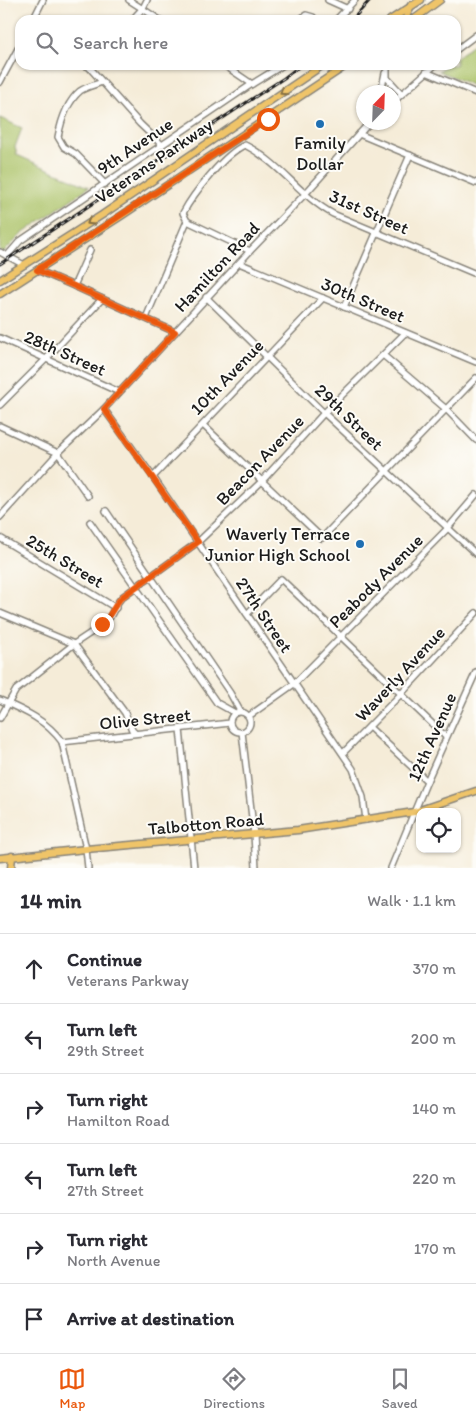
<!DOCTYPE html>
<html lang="en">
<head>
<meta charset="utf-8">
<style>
  :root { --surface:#fff; --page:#f7f7f7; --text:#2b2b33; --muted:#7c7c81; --line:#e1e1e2; --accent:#ea580c }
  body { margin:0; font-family:Itim,sans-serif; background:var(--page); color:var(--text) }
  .controls { position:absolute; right:15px; bottom:15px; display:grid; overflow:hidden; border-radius:10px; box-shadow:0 1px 4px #0004 }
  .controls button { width:45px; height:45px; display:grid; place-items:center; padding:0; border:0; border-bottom:1px solid var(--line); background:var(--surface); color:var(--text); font:25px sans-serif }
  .compass { position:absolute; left:356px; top:85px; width:45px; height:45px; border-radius:50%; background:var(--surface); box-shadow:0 1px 4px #0004; rotate:23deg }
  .stop { position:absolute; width:15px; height:15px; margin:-11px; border:4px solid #ea580c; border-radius:50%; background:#fff }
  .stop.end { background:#ea580c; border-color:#fff; box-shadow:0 1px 5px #0008 }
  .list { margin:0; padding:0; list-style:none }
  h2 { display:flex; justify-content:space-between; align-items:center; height:65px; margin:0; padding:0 20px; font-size:21px }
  h2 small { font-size:16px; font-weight:400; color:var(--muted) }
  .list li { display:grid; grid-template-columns:32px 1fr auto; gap:15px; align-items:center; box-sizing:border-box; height:70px; padding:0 20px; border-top:1px solid var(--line) }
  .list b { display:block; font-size:19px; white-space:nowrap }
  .list p { margin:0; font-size:16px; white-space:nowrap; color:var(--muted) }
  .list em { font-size:16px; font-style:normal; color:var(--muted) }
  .icon { flex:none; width:28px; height:28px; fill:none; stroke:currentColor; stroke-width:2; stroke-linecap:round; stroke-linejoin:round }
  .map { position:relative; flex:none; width:476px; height:868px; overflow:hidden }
  .search { position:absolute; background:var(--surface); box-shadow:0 1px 4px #0004; left:15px; right:15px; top:15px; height:55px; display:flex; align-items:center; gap:12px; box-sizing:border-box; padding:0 18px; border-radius:15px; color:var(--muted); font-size:19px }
  .sheet { height:485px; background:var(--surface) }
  nav { display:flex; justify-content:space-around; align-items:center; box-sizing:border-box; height:70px; border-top:1px solid var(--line); background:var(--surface); font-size:14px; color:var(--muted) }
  nav a { display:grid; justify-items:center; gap:2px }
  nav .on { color:var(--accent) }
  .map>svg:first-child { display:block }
</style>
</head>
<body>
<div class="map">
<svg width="476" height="868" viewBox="0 0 476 868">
  <rect width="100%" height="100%" fill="#fdfcf7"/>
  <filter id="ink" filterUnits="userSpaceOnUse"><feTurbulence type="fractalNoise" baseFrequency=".02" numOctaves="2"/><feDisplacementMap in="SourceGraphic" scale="10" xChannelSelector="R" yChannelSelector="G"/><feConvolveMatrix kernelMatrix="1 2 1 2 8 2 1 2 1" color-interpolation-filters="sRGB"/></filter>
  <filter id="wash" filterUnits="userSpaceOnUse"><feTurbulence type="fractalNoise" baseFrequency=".0096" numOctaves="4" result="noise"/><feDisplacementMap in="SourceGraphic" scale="20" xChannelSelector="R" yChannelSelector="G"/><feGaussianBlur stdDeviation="1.12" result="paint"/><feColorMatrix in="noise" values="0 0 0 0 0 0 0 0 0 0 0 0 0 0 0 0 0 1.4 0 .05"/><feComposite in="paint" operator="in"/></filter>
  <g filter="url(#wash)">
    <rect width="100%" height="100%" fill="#f5ecd8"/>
    <!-- green -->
    <g fill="#abc267" stroke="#646f42">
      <polygon points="476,42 476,87 439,71 447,65 456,65 456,58"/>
      <polygon points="0,118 22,128 15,147 17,155 89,187 22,234 0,256"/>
    </g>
  </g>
  <g filter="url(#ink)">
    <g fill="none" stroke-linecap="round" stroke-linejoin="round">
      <defs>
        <g id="minor">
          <polyline points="129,0 160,20"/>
          <polyline points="328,0 348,9"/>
          <polyline points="33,20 43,0"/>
          <polyline points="132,20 143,8 147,0"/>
          <polyline points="299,20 306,15 313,17 315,20"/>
          <polyline points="336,20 355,0"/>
          <polyline points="456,50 476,35"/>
          <polyline points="84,65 89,67 140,124 162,145"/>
          <polyline points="224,65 252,84"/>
          <polyline points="387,65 387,78 401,93"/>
          <polyline points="426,72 476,93"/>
          <polyline points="0,82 20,45"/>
          <path d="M102,82C95,85 86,87 80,91C67,102 61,121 58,137L64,147L76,154L105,184"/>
          <polyline points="381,92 385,73"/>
          <polyline points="394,101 435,65"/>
          <polyline points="359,134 476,183"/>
          <polyline points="187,221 250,251"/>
          <polyline points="0,252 24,265"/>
          <polyline points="7,256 20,241 252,84 283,65"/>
          <polyline points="239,263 476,362"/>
          <polyline points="37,270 74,286 175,332"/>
          <polyline points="74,286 90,250"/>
          <polyline points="206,297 324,413 476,554"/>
          <polyline points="344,307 410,155"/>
          <path d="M146,318L187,221L183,213C193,194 225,153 245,145C279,162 300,196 333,214L476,274"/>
          <polyline points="0,338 119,392"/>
          <polyline points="383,355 446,409 476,440"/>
          <polyline points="0,405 46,359 102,299"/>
          <polyline points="104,409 153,477 353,769 363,797 366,820"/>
          <polyline points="203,425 322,538 476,378"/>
          <polyline points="0,426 58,453 88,496"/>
          <polyline points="153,477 323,298"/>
          <polyline points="106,511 230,693 240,711"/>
          <polyline points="0,517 58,453 104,409 250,251 305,194 370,122"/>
          <polyline points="90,522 217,703 235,713"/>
          <polyline points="0,538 116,608"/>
          <polyline points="0,613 74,644 125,713 132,730 135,733"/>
          <polyline points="247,614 281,579 446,737"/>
          <path d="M0,700C25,711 46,720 62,742L86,849L88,868"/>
          <circle cx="240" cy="722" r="10"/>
          <polyline points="249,716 294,684 448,528 476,495"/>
          <polyline points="0,718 16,690 74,644 98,628 110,617 118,602 122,597 198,542 262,481 324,413 405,333"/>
          <polyline points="369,727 427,781"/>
          <polyline points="180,729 194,868"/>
          <polyline points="242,732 254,835 256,868"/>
          <polyline points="62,742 230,723"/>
          <polyline points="343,753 401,694 476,613"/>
          <polyline points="391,868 427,781 476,672"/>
        </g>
        <g id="major">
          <polyline points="390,20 421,0"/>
          <polyline points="405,20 411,5"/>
          <polyline points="413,20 440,0"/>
          <polyline points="0,280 102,215 323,65"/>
          <polyline points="0,294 121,216 347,65"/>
          <polyline points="0,858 86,849 298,830 414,812 476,791"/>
          <polyline points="11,868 12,856"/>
        </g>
      </defs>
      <!-- minor casing -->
      <use href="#minor" stroke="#88847a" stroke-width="8"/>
      <!-- major casing -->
      <use href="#major" stroke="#88847a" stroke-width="9"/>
      <!-- minor -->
      <use href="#minor" stroke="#fff" stroke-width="5"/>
      <!-- major -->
      <use href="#major" stroke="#efc469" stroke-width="6"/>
      <defs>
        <g id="rail">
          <polyline points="352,20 370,0"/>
          <polyline points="0,264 284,78 301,65"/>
        </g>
      </defs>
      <!-- rail casing -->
      <use href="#rail" stroke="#1c1c1c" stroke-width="3"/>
      <!-- rail -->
      <use href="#rail" stroke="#fdfcf7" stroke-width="1" stroke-dasharray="4" stroke-linecap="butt"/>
    </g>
    <!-- one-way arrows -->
    <defs><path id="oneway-chevron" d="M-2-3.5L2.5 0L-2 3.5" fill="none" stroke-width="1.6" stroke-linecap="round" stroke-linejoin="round" transform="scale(1.25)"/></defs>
    <g stroke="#867042">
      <use href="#oneway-chevron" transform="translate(283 92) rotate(146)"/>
      <use href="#oneway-chevron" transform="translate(90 222) rotate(148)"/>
    </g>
  </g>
  <g fill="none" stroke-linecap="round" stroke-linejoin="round" filter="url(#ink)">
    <!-- route -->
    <path stroke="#ea580c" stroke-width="6" d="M102,624C111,616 114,605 122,597L198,542L104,409L175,332L74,286L37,270L268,119"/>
  </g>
  <!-- markers -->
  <g fill="#1f6fb2" stroke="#fdfcf7" stroke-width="2">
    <circle cx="320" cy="124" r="5"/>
    <circle cx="360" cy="544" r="5"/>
  </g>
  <g text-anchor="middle" stroke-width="4" stroke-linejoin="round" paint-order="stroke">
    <!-- poi labels -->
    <g font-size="18" fill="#1c1c1c" stroke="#fdfcf7">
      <text x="320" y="149">Family<tspan x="320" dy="21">Dollar</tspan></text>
      <text x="350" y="540" text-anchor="end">Waverly Terrace<tspan x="350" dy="21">Junior High School</tspan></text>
    </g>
    <!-- street labels -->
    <g font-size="18" fill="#1c1c1c" stroke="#fdfcf7">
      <text transform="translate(135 146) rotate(-34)" y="6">9th Avenue</text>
      <text transform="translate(154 161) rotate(-34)" y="6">Veterans Parkway</text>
      <text transform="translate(369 212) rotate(24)" y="6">31st Street</text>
      <text transform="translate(217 267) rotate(-47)" y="6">Hamilton Road</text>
      <text transform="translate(363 300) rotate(23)" y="6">30th Street</text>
      <text transform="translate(65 353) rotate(24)" y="6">28th Street</text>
      <text transform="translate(227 377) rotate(-46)" y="6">10th Avenue</text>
      <text transform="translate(349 417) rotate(44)" y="6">29th Street</text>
      <text transform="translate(260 460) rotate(-46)" y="6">Beacon Avenue</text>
      <text transform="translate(65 561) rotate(31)" y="6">25th Street</text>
      <text transform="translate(376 581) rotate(-45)" y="6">Peabody Avenue</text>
      <text transform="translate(264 615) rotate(56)" y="6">27th Street</text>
      <text transform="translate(400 674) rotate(-47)" y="6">Waverly Avenue</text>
      <text transform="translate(145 719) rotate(-6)" y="6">Olive Street</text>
      <text transform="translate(432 737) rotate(-66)" y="6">12th Avenue</text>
      <text transform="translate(206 824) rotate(-5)" y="6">Talbotton Road</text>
    </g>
  </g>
</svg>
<div class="controls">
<button><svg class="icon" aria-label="locate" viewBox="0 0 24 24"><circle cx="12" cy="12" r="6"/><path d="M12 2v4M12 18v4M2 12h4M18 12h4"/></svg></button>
</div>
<svg class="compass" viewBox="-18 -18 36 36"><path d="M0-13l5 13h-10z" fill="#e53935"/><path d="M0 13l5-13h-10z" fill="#7c7c81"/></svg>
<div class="stop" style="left:268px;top:119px"></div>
<div class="stop end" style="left:102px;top:624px"></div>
<div class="search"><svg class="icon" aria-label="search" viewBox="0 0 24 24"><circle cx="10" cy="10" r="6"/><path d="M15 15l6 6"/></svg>Search here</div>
</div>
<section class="sheet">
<h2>14 min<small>Walk · 1.1 km</small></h2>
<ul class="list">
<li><svg class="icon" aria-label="ahead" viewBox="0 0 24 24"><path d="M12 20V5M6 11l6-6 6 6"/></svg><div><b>Continue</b><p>Veterans Parkway</p></div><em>370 m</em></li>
<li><svg class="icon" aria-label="left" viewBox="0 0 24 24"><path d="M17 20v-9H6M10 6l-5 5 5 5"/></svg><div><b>Turn left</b><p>29th Street</p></div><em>200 m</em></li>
<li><svg class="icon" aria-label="right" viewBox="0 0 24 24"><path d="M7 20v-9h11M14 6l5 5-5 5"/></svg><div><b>Turn right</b><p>Hamilton Road</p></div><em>140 m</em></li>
<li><svg class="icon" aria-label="left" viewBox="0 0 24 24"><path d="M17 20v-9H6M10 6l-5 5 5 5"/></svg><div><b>Turn left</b><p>27th Street</p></div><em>220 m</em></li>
<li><svg class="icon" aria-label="right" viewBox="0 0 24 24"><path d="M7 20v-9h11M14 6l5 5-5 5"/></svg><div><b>Turn right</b><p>North Avenue</p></div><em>170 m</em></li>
<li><svg class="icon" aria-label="arrive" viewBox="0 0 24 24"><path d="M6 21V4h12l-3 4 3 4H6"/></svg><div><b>Arrive at destination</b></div></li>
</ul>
</section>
<nav>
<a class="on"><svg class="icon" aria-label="map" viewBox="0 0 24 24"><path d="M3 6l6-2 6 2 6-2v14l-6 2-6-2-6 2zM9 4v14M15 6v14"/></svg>Map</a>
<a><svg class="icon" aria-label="directions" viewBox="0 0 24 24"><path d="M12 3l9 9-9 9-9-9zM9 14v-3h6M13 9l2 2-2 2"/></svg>Directions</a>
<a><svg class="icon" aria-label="saved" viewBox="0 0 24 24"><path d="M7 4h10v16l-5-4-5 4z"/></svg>Saved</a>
</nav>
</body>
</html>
